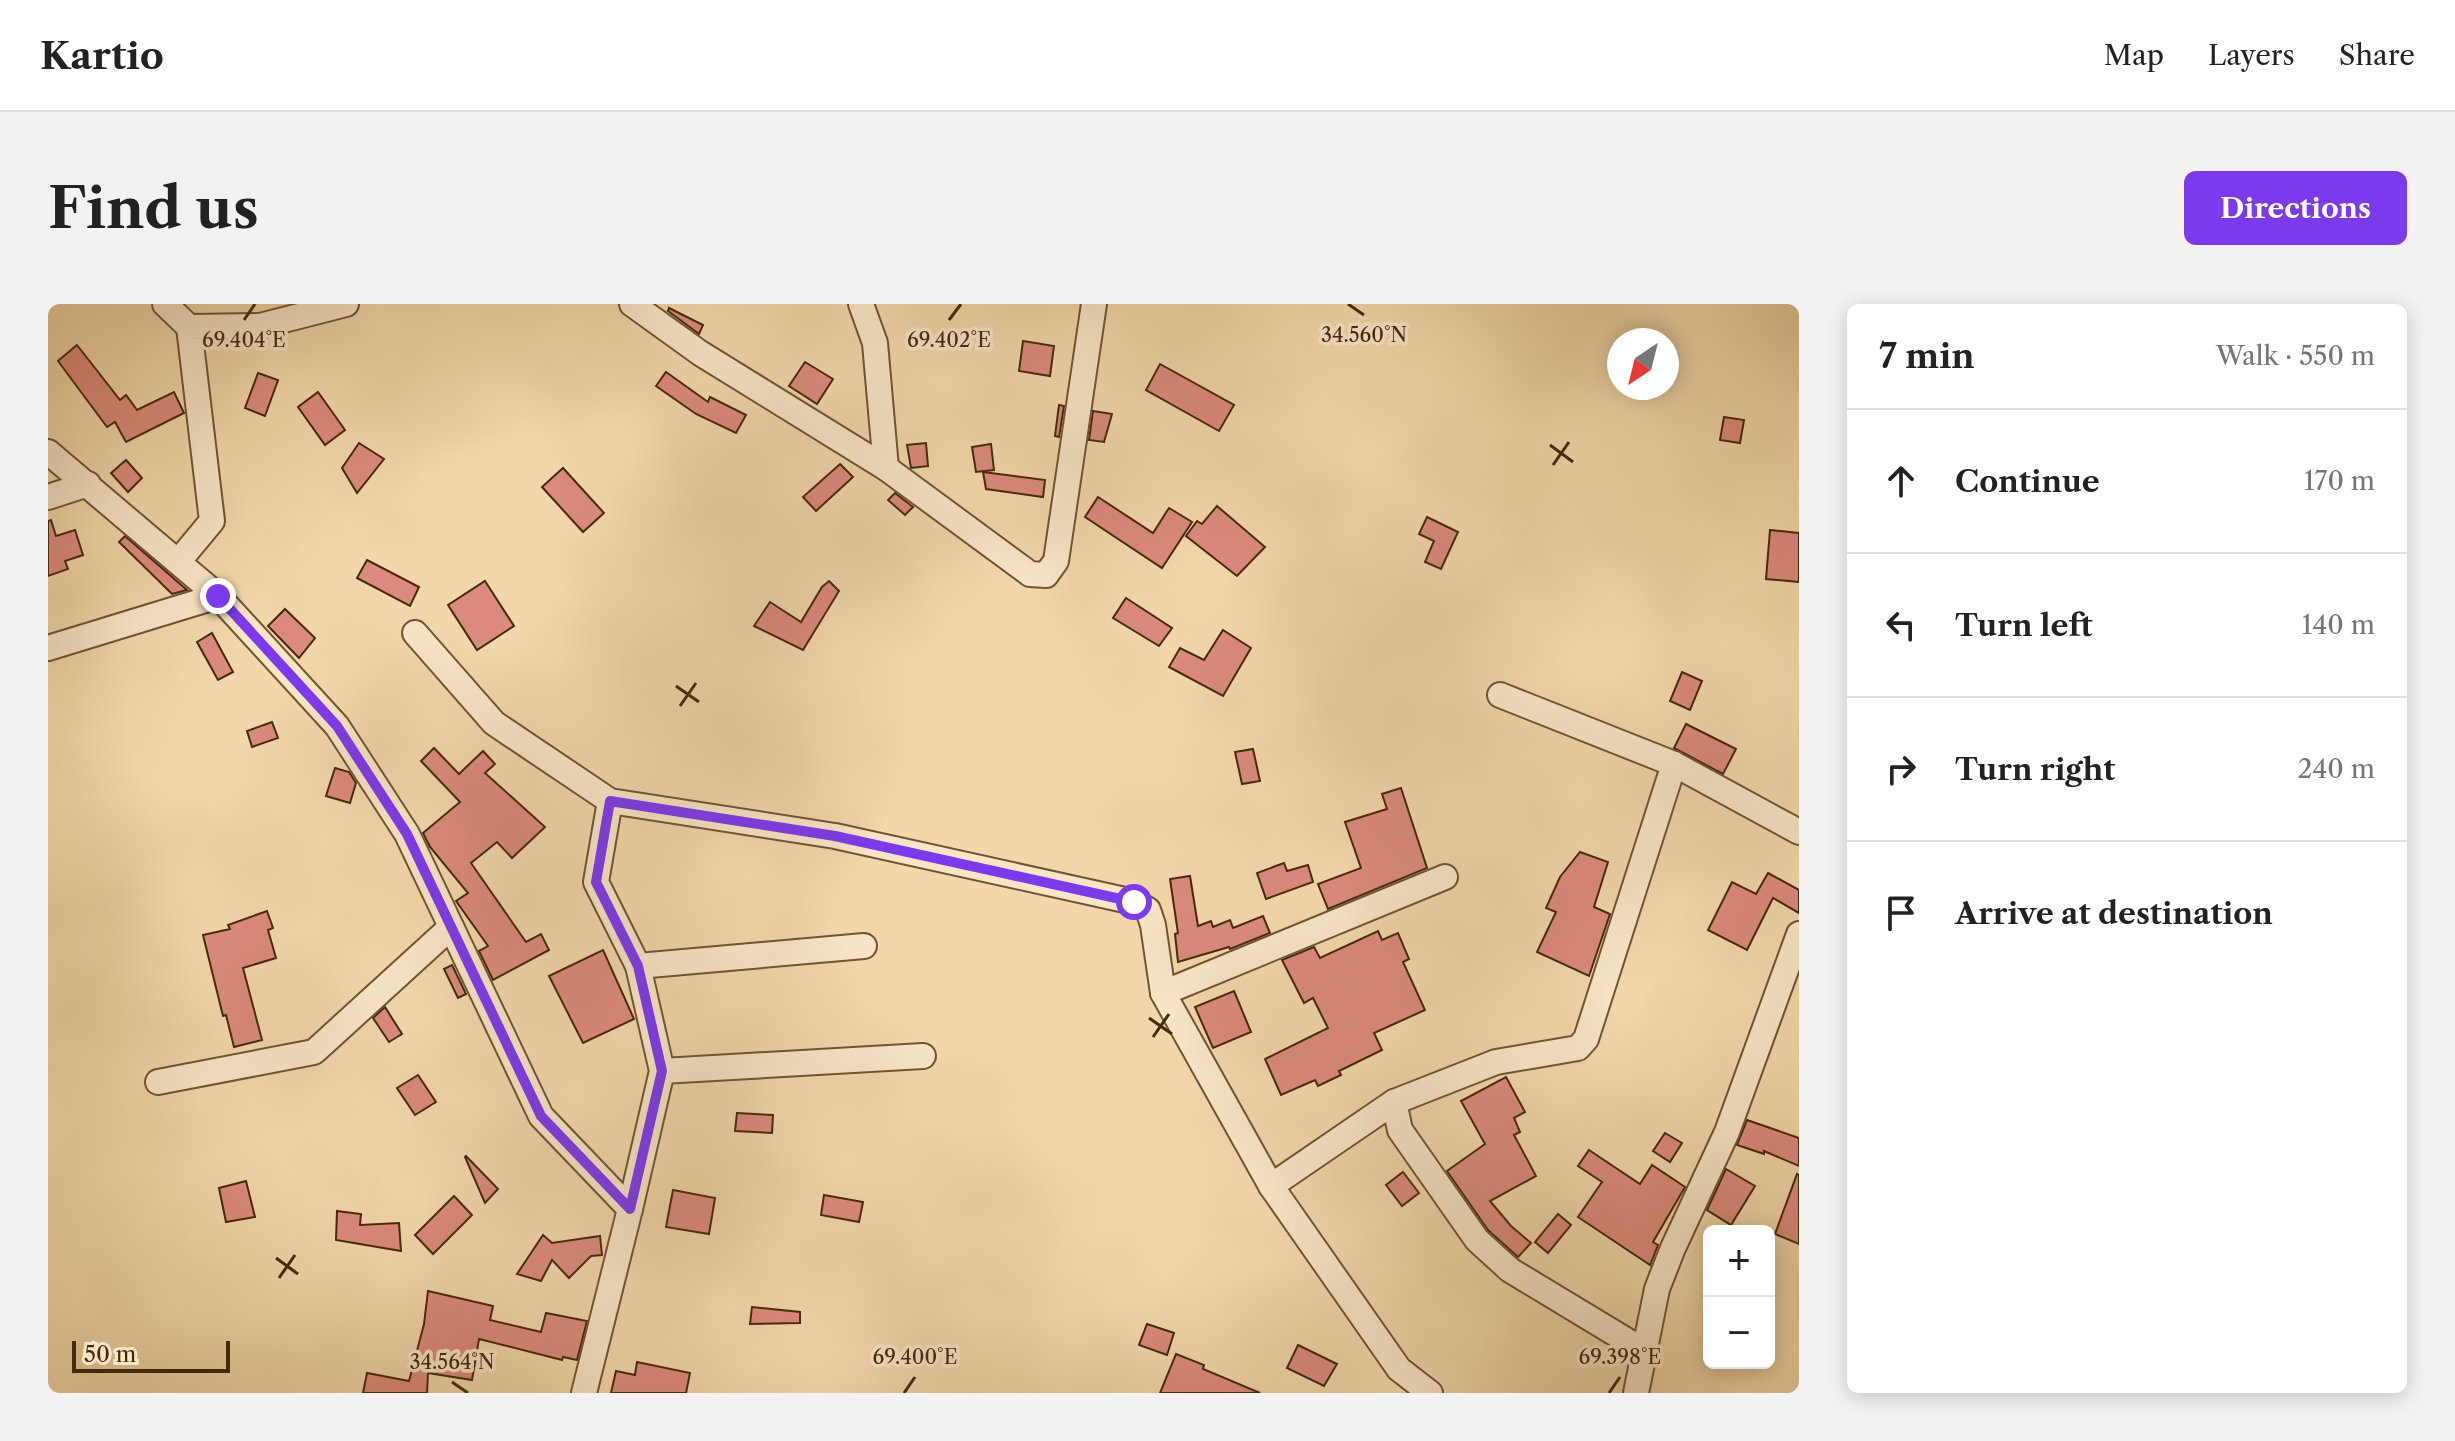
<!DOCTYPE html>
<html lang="en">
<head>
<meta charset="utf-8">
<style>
  :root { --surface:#fff; --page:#f2f2f2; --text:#222; --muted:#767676; --line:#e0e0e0; --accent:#7c3aed }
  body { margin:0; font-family:"Libre Caslon Text",serif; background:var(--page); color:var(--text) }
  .controls { position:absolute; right:24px; bottom:24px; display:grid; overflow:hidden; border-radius:12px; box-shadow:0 4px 20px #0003 }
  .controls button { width:72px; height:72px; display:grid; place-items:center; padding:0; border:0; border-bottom:2px solid var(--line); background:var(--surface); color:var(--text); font:40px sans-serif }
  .compass { position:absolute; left:1559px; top:24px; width:72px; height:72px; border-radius:50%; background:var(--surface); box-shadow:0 4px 20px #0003; rotate:215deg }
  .scale { position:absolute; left:24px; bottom:20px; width:158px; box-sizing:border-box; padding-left:8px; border:4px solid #442a0c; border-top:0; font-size:22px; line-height:28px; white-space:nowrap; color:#442a0c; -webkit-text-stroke:6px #f7e5c6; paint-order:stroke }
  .stop { position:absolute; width:24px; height:24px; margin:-18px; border:6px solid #7c3aed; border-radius:50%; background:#fff }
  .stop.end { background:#7c3aed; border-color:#fff; box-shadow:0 2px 8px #0008 }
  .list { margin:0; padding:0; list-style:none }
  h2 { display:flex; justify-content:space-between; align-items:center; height:104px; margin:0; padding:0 32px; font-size:34px }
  h2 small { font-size:26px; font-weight:400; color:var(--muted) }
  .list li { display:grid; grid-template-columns:52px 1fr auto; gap:24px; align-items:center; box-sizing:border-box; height:144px; padding:0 32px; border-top:2px solid var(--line) }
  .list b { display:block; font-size:30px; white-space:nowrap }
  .list em { font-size:26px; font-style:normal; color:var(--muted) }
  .icon { flex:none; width:44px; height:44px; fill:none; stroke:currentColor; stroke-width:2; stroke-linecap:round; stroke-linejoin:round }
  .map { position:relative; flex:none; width:1751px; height:1089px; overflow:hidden; border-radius:12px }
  header { display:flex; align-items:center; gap:48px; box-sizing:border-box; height:112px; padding:0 40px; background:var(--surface); border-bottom:2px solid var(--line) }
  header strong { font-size:38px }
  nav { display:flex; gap:44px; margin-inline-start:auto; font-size:28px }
  .intro { display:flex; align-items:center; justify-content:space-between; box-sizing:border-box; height:192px; padding:0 48px }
  h1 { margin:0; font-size:56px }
  .button { padding:20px 36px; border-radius:12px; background:var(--accent); color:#fff; font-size:28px; font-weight:700 }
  main { display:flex; gap:48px; padding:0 48px }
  aside { flex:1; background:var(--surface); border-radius:12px; box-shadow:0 4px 20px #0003 }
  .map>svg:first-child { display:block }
</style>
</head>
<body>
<header>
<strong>Kartio</strong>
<nav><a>Map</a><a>Layers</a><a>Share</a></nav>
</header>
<div class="intro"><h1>Find us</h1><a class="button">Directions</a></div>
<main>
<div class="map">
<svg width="1751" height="1089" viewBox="0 0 1751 1089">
  <rect width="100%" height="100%" fill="#f2d7a8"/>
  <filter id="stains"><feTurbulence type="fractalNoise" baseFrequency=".0025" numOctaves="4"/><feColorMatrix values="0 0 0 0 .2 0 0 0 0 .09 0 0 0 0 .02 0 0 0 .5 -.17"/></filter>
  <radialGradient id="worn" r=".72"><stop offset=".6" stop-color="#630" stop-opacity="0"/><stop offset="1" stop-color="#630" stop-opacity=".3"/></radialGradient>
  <!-- building -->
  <g fill="#db8a7b" stroke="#442a0c" stroke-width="2">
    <polygon points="621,4 655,21 651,30 620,7"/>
    <polygon points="975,37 1006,42 1002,72 971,67"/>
    <polygon points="29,41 72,96 78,91 89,106 126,88 136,109 78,138 67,118 59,123 10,57"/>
    <polygon points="757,58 785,75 769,100 741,82"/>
    <polygon points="1112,60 1186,101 1171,127 1098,86"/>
    <polygon points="618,68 660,98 662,93 698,111 688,129 648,110 608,82"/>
    <polygon points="210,69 230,76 217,112 197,104"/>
    <polygon points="270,88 297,126 277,141 250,103"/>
    <polygon points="1011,101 1016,102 1011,133 1007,132"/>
    <polygon points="1045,107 1064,110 1056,138 1041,136"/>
    <polygon points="1676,113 1696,116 1692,139 1672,136"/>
    <polygon points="311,139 336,155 309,189 294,164"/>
    <polygon points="878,139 880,162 863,164 859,141"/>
    <polygon points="943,140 946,166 928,168 924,143"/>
    <polygon points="78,156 94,174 80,188 63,169"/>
    <polygon points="792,160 805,173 768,207 755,193"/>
    <polygon points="515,164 556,209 535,228 494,183"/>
    <polygon points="935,168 997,176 995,193 938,185"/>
    <polygon points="847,189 865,203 857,211 840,196"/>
    <polygon points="1050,193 1105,229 1121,204 1144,218 1114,264 1037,213"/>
    <polygon points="1169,202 1217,243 1189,272 1138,232 1149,217 1154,220"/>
    <polygon points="1379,213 1410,228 1393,265 1377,258 1386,237 1371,230"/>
    <polygon points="3,216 8,232 27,226 35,251 17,257 20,265 0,272 0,217"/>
    <polygon points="1722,226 1751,229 1751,278 1718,275"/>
    <polygon points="77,232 139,286 124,290 71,238"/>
    <polygon points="319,256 371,283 362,302 309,274"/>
    <polygon points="437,277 466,322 429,346 400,301"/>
    <polygon points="781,277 791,287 755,346 706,322 722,298 753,318 774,283"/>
    <polygon points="1078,294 1124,324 1111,342 1065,314"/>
    <polygon points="237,305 267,334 251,354 220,322"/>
    <polygon points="1175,326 1203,344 1175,392 1121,363 1132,344 1156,356"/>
    <polygon points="164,329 185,368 170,376 149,338"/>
    <polygon points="1634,368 1654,377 1642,406 1622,397"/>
    <polygon points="224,418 230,434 204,443 199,427"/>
    <polygon points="1638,420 1688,445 1675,470 1626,444"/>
    <polygon points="386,444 411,470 435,447 447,460 437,469 497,523 464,554 449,538 423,559 478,638 493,630 501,646 445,676 431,647 440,642 408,597 420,589 382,543 375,529 412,498 373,457"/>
    <polygon points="1205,445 1212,477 1194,480 1187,448"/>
    <polygon points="287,464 301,468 308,479 302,499 278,492"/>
    <polygon points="1353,484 1379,564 1280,605 1270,580 1313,564 1297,518 1339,505 1334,490"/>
    <polygon points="1532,548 1560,558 1546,603 1562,610 1541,672 1489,648 1508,608 1498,604 1512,573"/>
    <polygon points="1236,559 1239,567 1260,561 1265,578 1218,595 1209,569"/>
    <polygon points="1720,569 1751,586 1751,609 1725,594 1699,646 1660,626 1684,578 1708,590"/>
    <polygon points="1142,572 1150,622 1163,617 1165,623 1182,616 1185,624 1215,612 1222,629 1182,645 1181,643 1130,658 1127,630 1130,629 1122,575"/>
    <polygon points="219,607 225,624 220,626 228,654 195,664 214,736 186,743 178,711 175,712 155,631 182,625 180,621"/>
    <polygon points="1330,627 1334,636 1350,629 1361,655 1355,658 1377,706 1326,729 1334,746 1291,767 1293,771 1270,782 1267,776 1233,791 1217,755 1280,724 1265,694 1256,699 1234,656 1266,643 1272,654"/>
    <polygon points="555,646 586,715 535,739 501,672"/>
    <polygon points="404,661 418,690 410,694 396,665"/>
    <polygon points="1186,687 1203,728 1165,744 1147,703"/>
    <polygon points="337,703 354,730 341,738 325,714"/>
    <polygon points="370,771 388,798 367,811 349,784"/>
    <polygon points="1458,773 1477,808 1466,814 1472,828 1466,831 1488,872 1442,897 1463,922 1483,939 1470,953 1440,926 1399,867 1437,840 1413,797"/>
    <polygon points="689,809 725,811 724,829 687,827"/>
    <polygon points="1699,816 1751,834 1751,862 1716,847 1716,850 1689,841"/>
    <polygon points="1617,829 1634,839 1622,858 1605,847"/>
    <polygon points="1541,846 1592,880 1604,861 1637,883 1605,938 1610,941 1602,961 1530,913 1554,878 1530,862"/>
    <polygon points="418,852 450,885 437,899 417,853"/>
    <polygon points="1678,865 1707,882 1683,921 1659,906"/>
    <polygon points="1355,868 1371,889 1354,902 1338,881"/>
    <polygon points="1749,870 1751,871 1751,940 1727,930"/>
    <polygon points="198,877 207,913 178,918 171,884"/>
    <polygon points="625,886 667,894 661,930 618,923"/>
    <polygon points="776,891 815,898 811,918 773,911"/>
    <polygon points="406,892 424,911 385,950 367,931"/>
    <polygon points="289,907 313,910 312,921 351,919 353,947 288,936"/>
    <polygon points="1510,910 1523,921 1500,949 1487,938"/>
    <polygon points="495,931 504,939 552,932 554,951 543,952 521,974 504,956 493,977 469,970"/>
    <polygon points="380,987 445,1002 442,1016 493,1028 498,1009 539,1017 529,1056 515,1053 514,1056 431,1035 424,1076 380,1069 379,1089 315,1089 319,1069 361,1077 376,1020"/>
    <polygon points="704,1003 752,1008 752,1019 702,1020"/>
    <polygon points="1099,1020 1126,1029 1119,1051 1091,1041"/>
    <polygon points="1250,1041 1289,1060 1276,1082 1239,1064"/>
    <polygon points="1128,1050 1156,1061 1155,1065 1212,1089 1112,1089"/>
    <polygon points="589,1058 642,1069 638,1089 563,1089 568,1067 587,1071"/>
  </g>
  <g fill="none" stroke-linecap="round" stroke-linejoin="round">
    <defs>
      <g id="street">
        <polyline points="117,0 141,23"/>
        <polyline points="584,0 652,49 838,164 982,270 998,271 1008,257 1046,0"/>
        <polyline points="813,0 827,39 838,164"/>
        <polyline points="0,148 170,292 289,422 359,530 493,812 582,905 536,1089"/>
        <polyline points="0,193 40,180"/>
        <polyline points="130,258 164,217 141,23 212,22 298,0"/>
        <polyline points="367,329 446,419 562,497 787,532 1086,598 1100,606 1105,621 1115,689 1223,882 1351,1065 1382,1089"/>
        <polyline points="0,344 170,292"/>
        <polyline points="1452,391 1626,460 1751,528"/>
        <polyline points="562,497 548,578 590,662 614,767 582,905"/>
        <polyline points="590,662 816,642"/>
        <polyline points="1115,689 1397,573"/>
        <polyline points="614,767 875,752"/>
        <polyline points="110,778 266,748 403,623"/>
        <polyline points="1346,798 1352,826 1429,936 1462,966 1596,1047"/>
        <polyline points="1223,882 1346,798 1448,758 1530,744 1538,735 1626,460"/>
        <polyline points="1588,1089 1609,985 1625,944 1679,828 1751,630"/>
      </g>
    </defs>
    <!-- street casing -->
    <use href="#street" stroke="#705533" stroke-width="28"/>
    <!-- street -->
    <use href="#street" stroke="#f7e5c6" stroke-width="24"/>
  </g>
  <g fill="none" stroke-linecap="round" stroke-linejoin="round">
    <!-- route -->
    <polyline stroke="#7c3aed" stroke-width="10" points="170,292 289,422 359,530 493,812 582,905 614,767 590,662 548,578 562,497 787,532 1086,598"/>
  </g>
  <!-- ticks -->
  <path fill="none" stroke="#442a0c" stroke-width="3" d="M1300,0L1316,11M196,16L207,0M901,16L913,0M1502,141L1525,158M1505,161L1521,138M628,382L651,398M632,402L648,379M1101,714L1124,730M1105,733L1121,710M228,954L250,970M231,974L247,951M404,1078L420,1089M856,1089L867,1073M1561,1089L1572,1073"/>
  <g font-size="20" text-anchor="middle" fill="#442a0c" stroke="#f7e5c6" stroke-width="7" stroke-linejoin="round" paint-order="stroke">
    <text x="1316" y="38">34.560°N</text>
    <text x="196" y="43">69.404°E</text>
    <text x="901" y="43">69.402°E</text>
    <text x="867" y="1060">69.400°E</text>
    <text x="1572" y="1060">69.398°E</text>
    <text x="404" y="1065">34.564°N</text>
  </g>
  <rect width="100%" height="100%" filter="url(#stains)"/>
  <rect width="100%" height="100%" fill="url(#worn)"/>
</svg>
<div class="controls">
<button>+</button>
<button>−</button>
</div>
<svg class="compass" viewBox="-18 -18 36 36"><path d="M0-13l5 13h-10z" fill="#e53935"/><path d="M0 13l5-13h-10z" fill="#767676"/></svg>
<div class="scale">50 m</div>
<div class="stop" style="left:1086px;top:598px"></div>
<div class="stop end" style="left:170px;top:292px"></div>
</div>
<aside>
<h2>7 min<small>Walk · 550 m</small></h2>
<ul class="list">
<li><svg class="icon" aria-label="ahead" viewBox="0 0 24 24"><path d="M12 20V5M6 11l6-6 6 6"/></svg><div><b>Continue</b></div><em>170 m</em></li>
<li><svg class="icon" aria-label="left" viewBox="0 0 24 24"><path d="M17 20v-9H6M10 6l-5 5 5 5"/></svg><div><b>Turn left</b></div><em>140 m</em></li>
<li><svg class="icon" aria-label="right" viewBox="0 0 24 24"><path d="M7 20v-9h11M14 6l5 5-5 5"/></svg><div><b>Turn right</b></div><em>240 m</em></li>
<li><svg class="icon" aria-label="arrive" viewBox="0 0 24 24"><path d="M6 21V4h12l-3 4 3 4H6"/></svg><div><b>Arrive at destination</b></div></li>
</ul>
</aside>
</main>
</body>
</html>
